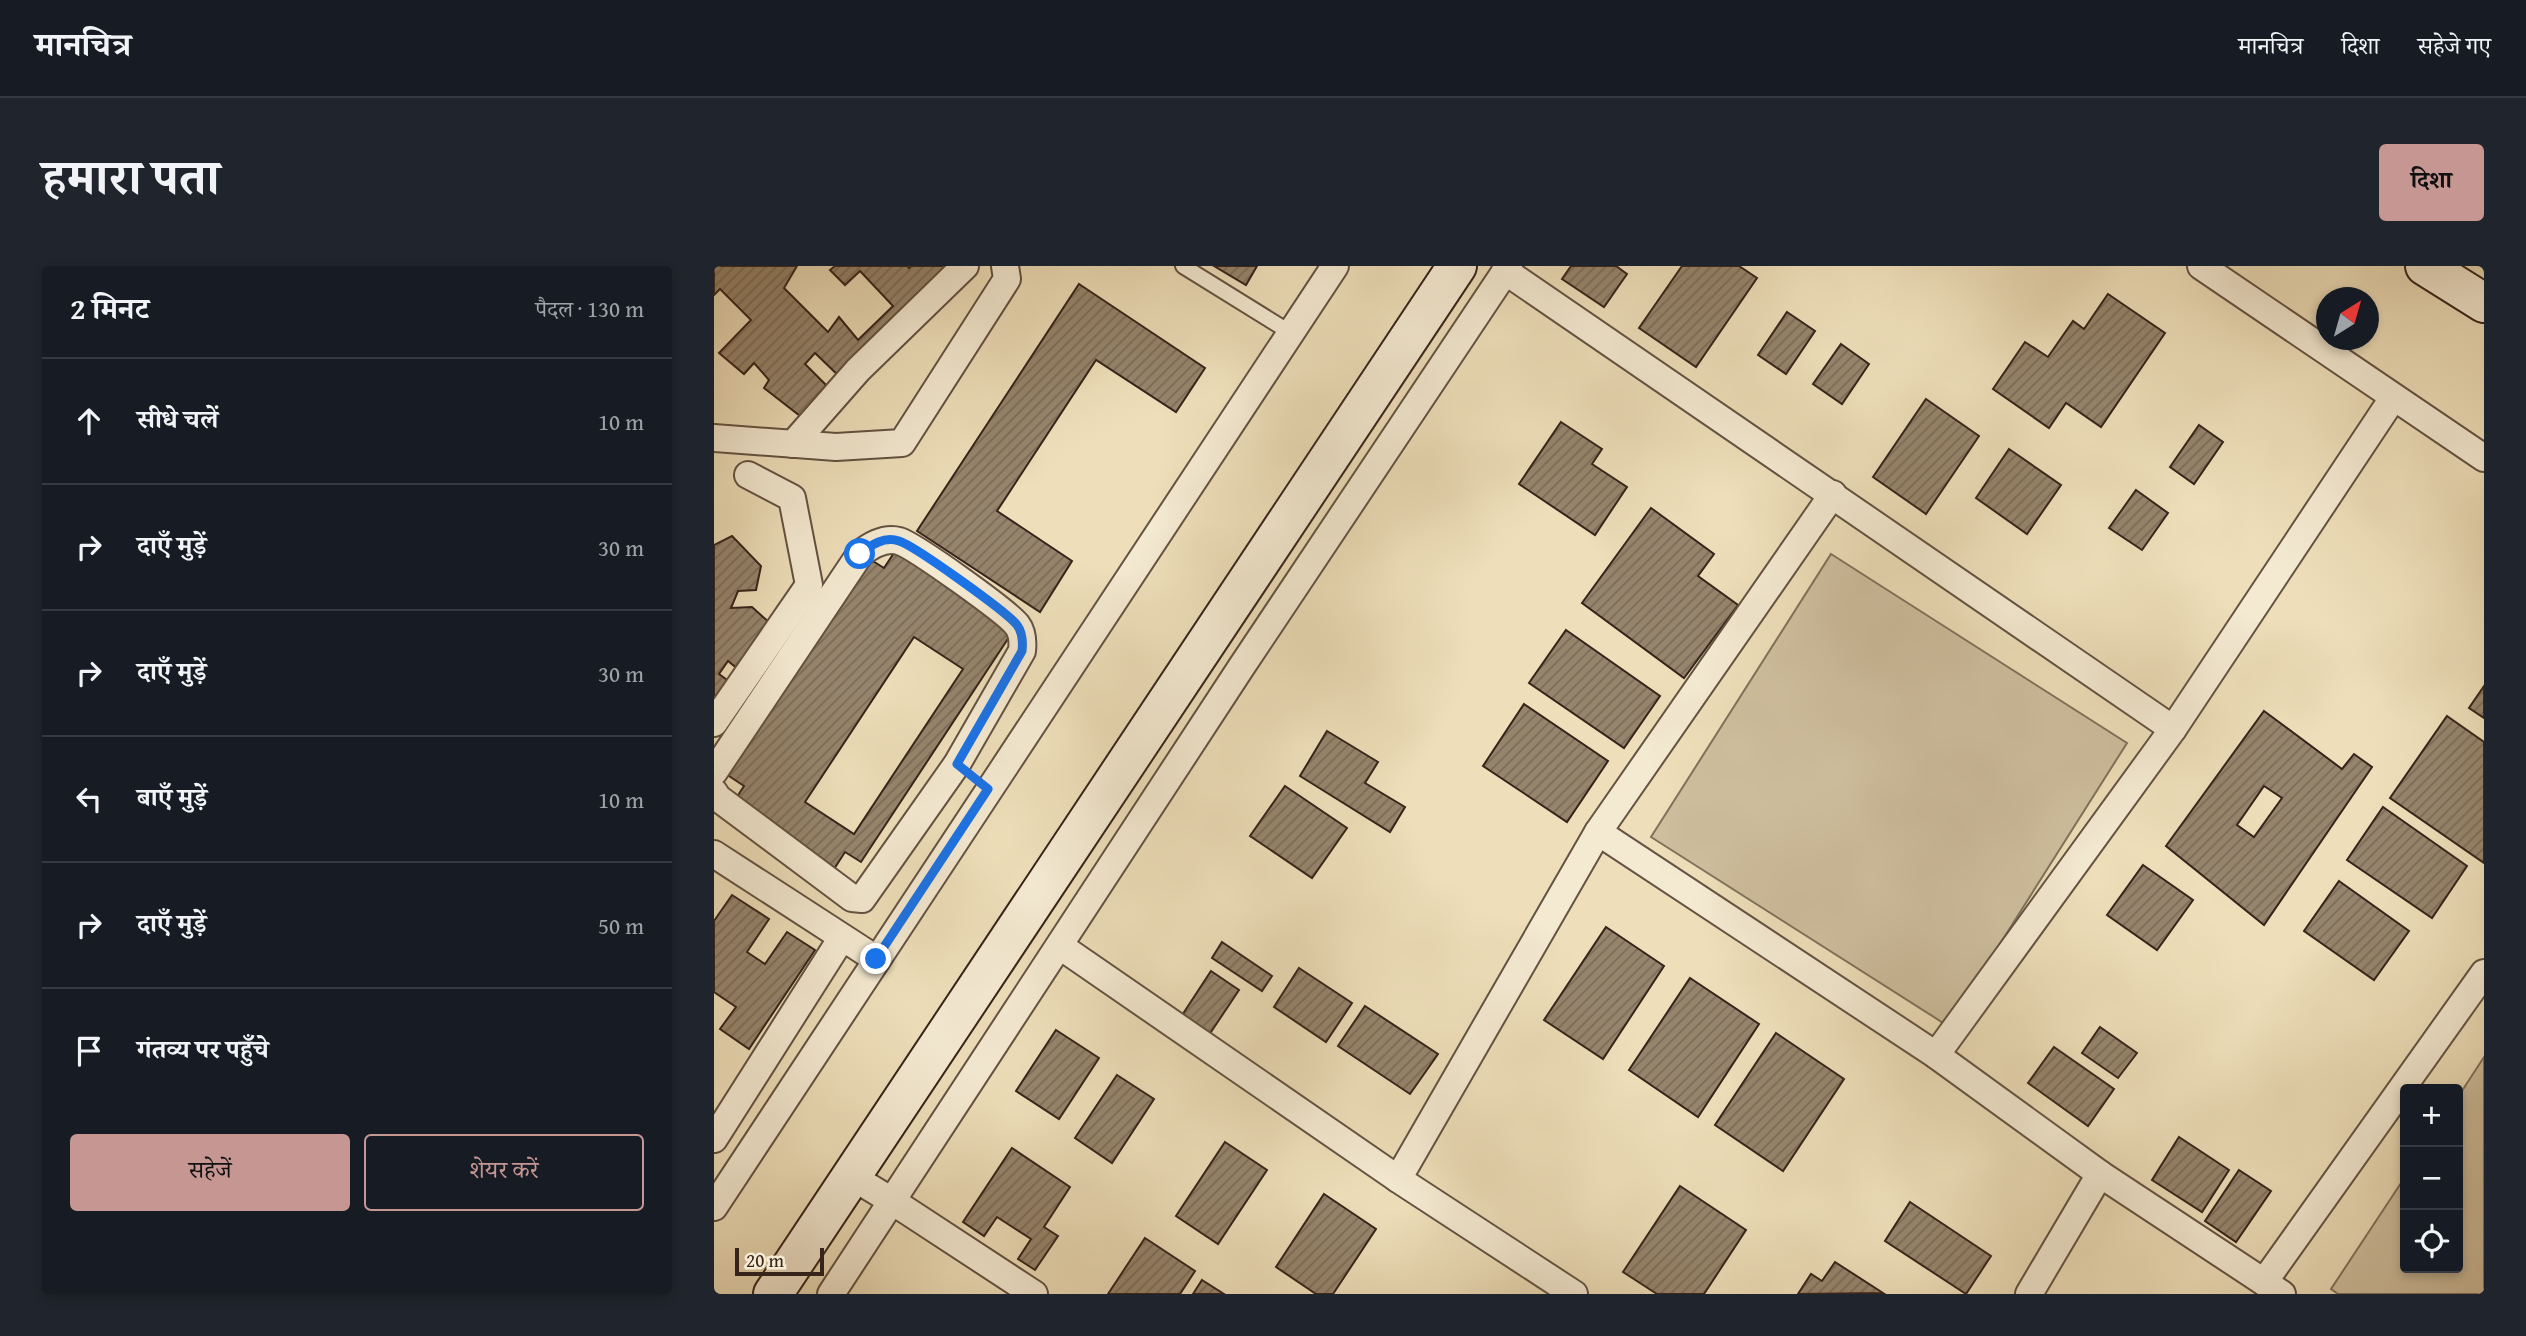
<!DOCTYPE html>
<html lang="hi">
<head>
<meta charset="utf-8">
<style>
  :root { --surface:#171b24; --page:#20242c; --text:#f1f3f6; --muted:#9ea1a6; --line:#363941; --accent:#c59692 }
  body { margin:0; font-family:"Gentium Book Plus","Noto Serif Devanagari",serif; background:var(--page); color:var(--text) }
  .controls { position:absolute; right:21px; bottom:21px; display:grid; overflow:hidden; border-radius:7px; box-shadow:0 4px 10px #0003 }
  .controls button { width:63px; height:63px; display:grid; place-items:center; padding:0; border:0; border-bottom:2px solid var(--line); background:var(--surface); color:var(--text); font:35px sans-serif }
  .compass { position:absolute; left:1602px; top:21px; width:63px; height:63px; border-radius:50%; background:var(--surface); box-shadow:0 4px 10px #0003; rotate:37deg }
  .scale { position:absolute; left:21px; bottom:18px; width:89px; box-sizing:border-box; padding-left:7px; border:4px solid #36231a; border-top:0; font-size:19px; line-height:24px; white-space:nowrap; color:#36231a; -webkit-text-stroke:5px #f4ead2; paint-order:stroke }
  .stop { position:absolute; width:21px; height:21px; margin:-16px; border:5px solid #1a73e8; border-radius:50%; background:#fff }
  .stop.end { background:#1a73e8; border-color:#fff; box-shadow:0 2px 7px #0008 }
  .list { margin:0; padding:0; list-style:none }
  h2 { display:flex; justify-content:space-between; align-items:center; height:91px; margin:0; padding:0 28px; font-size:30px }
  h2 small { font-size:23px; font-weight:400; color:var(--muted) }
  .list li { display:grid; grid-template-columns:46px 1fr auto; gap:21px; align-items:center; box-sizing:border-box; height:126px; padding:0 28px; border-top:2px solid var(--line) }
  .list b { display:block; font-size:26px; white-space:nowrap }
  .list em { font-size:23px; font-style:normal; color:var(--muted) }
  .actions { display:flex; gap:14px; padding:21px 28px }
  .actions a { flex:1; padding:16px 0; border:2px solid var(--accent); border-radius:7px; text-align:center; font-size:24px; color:var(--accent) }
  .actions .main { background:var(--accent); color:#111 }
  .icon { flex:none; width:38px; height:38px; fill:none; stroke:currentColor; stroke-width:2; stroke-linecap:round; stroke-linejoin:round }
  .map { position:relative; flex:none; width:1770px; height:1028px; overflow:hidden; border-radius:7px }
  header { display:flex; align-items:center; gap:42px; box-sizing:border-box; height:98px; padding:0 35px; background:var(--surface); border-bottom:2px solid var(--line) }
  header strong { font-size:33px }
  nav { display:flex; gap:38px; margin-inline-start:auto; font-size:24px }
  .intro { display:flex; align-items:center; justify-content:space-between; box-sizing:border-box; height:168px; padding:0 42px }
  h1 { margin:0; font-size:49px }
  .button { padding:18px 32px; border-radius:7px; background:var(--accent); color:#111; font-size:24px; font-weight:700 }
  main { display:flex; gap:42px; padding:0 42px }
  aside { flex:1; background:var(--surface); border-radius:7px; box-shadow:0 4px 10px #0003 }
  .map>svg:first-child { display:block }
</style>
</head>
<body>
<header>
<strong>मानचित्र</strong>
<nav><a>मानचित्र</a><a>दिशा</a><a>सहेजे गए</a></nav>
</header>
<div class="intro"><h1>हमारा पता</h1><a class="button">दिशा</a></div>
<main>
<aside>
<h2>2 मिनट<small>पैदल · 130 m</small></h2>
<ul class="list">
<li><svg class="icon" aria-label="ahead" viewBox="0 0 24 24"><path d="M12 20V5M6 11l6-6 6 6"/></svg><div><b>सीधे चलें</b></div><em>10 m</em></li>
<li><svg class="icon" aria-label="right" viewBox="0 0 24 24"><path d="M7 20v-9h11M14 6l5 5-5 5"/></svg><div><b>दाएँ मुड़ें</b></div><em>30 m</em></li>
<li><svg class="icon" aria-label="right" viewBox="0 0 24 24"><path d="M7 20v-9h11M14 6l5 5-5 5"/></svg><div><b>दाएँ मुड़ें</b></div><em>30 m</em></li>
<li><svg class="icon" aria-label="left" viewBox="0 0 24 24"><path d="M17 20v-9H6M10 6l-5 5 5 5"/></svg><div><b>बाएँ मुड़ें</b></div><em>10 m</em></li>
<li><svg class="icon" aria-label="right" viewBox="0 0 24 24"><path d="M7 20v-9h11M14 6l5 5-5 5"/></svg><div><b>दाएँ मुड़ें</b></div><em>50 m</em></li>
<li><svg class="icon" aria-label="arrive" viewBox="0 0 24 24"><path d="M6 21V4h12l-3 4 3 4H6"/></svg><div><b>गंतव्य पर पहुँचे</b></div></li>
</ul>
<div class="actions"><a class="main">सहेजें</a><a>शेयर करें</a></div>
</aside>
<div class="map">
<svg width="1770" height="1028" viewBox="0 0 1770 1028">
  <defs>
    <pattern id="building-hatch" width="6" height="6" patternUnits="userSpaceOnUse" patternTransform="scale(1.75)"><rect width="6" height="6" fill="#96856d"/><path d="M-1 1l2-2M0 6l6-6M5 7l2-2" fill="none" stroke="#7b6c59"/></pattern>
  </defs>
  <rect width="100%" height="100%" fill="#eedfba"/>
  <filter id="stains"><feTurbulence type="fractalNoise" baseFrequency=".00286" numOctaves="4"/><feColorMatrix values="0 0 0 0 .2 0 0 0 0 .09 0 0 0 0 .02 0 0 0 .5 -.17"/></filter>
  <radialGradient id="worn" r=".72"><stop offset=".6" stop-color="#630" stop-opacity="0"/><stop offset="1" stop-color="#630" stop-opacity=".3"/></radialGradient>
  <!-- park -->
  <g fill="#cfbf9f" stroke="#82715c" stroke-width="2">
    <polygon points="1117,288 1413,477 1234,760 937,571"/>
    <polygon points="1770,791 1770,1028 1624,1028 1617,1023 1691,911 1691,1002 1744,1002 1744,831"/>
  </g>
  <!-- building -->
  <g fill="url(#building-hatch)" stroke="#36231a" stroke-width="2" fill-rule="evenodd">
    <polygon points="0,0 83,0 70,22 114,66 125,51 144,74 179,40 146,5 131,19 116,4 121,0 193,0 195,2 197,0 241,0 127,112 101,87 91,98 112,119 90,153 50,122 55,114 40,97 30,108 5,87 37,54 6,23 0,29"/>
    <polygon points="500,0 543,0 532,19"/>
    <polygon points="857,0 902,0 913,8 890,41 848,13"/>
    <polygon points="968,0 1025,0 1043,12 982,101 925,62"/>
    <polygon points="365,18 491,102 462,146 382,94 283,245 358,295 326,346 203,265"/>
    <polygon points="1394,28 1451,67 1387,161 1352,137 1335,162 1279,123 1311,76 1334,91 1359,55 1370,63"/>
    <polygon points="1073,46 1101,65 1072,108 1044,89"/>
    <polygon points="1127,78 1155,98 1128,138 1099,118"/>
    <polygon points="1212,133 1265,170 1212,248 1159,211"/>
    <polygon points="847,156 888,183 878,198 913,221 881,269 805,218"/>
    <polygon points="1485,159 1509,176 1480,218 1456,201"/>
    <polygon points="1295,183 1347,219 1313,268 1262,232"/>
    <polygon points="1422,224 1454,247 1428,284 1395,262"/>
    <polygon points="937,242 1000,288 984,310 1024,339 970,412 868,337"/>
    <polygon points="18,270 47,300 42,324 24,325 17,342 38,341 58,359 25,404 14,395 5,408 20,419 0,446 0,279"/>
    <path d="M182,284L301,362L147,596L131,586L120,603L19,537L30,520L12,508L154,292L170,302ZM200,371L249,403L140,568L91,536Z"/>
    <polygon points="852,364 946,430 910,482 815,417"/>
    <polygon points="1770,420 1770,452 1755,442"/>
    <polygon points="810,438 894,495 853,556 769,500"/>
    <path d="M1550,445L1628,503L1640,488L1658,501L1550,659L1452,580ZM1550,520L1568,532L1540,571L1523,559Z"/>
    <polygon points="1733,450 1770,476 1770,597 1676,532"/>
    <polygon points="613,465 664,496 651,517 691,541 676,566 586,510"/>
    <polygon points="571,520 633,562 598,612 536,570"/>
    <polygon points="1669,541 1753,600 1718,652 1633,594"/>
    <polygon points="1429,599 1479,634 1443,684 1393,649"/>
    <polygon points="1625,615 1695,665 1660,714 1590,665"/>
    <polygon points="18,629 55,653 33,686 51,698 73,666 101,684 35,783 6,763 22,741 0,726 0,655"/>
    <polygon points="892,661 950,700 889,793 830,754"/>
    <polygon points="508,676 558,710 548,725 498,692"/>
    <polygon points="585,702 638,737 612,776 560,741"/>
    <polygon points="497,705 525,724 491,775 463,757"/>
    <polygon points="976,712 1045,758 984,851 915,804"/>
    <polygon points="651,740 724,788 696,828 624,780"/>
    <polygon points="1386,761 1423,787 1404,812 1368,787"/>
    <polygon points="342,764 385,792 345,853 302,825"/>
    <polygon points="1062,767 1130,813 1069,905 1001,859"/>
    <polygon points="1340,781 1400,823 1374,860 1314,817"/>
    <polygon points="403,809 440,833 398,897 361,872"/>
    <polygon points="1465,871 1515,904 1488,946 1438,914"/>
    <polygon points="511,876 553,904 504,978 462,950"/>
    <polygon points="298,882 356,921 330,961 344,970 321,1004 304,993 317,973 283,951 270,970 249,956"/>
    <polygon points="1525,904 1557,925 1522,976 1491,955"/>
    <polygon points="966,920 1032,964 990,1028 943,1028 909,1006"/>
    <polygon points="610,928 662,963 619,1028 602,1028 562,1001"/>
    <polygon points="1196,936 1277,990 1252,1028 1171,975"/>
    <polygon points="431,972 481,1005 466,1028 394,1028"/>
    <polygon points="1121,996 1169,1027 1084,1028 1097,1008 1108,1015"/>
    <polygon points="488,1014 510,1028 479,1028"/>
  </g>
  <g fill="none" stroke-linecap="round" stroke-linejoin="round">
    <defs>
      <polyline id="lane" points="469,0 577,67"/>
      <g id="street">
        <polyline points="1487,0 1770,192"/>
        <polyline points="791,5 1459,463"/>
        <polyline points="0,172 122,181 188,177 293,13 291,0"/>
        <polyline points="79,178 144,104 251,0"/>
        <polyline points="0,457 95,319 78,232 34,209"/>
        <path d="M0,506L146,288C157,279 170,271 185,275C201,280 293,346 303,359C309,367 309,376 308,385L243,498L148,633L138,632L4,532L0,526"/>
        <polyline points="884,566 1222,789 1386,908 1568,1028"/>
        <polyline points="0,588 162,693"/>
        <polyline points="346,680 684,913 860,1028"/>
        <polyline points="1222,789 1459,463 1679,132"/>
        <polyline points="0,873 127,673"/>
        <polyline points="137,910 178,935 320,1028"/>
        <polyline points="684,913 884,566 1119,228"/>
        <polyline points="0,941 621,0"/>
        <polyline points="1550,1016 1770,707"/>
        <polyline points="117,1028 528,400 795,0"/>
        <polyline points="1315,1028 1386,908"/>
      </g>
      <g id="secondary">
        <polyline points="1711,0 1770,37"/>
        <polyline points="59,1028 743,0"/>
      </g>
    </defs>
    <!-- lane casing -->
    <use href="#lane" stroke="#645242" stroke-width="18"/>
    <!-- street casing -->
    <use href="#street" stroke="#645242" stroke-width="30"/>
    <!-- secondary casing -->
    <use href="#secondary" stroke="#36231a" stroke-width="42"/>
    <!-- lane -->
    <use href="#lane" stroke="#f4ead2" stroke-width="14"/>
    <!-- street -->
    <use href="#street" stroke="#f4ead2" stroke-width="26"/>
    <!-- secondary -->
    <use href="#secondary" stroke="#f4ead2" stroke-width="38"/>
  </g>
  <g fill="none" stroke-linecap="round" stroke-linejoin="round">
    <!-- route -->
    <path stroke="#1a73e8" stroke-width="9" d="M146,288C157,279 170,270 185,275C201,280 293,346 303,359C309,367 309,376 308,385L243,498L274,523L162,693"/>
  </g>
  <rect width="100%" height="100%" filter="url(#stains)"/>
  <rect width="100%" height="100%" fill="url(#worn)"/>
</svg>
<div class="controls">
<button>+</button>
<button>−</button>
<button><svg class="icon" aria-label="locate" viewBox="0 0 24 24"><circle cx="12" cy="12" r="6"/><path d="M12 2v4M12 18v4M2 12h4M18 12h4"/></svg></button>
</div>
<svg class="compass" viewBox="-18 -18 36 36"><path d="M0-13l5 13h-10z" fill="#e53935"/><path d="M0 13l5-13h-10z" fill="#9ea1a6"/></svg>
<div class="scale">20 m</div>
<div class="stop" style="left:146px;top:288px"></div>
<div class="stop end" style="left:162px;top:693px"></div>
</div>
</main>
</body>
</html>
